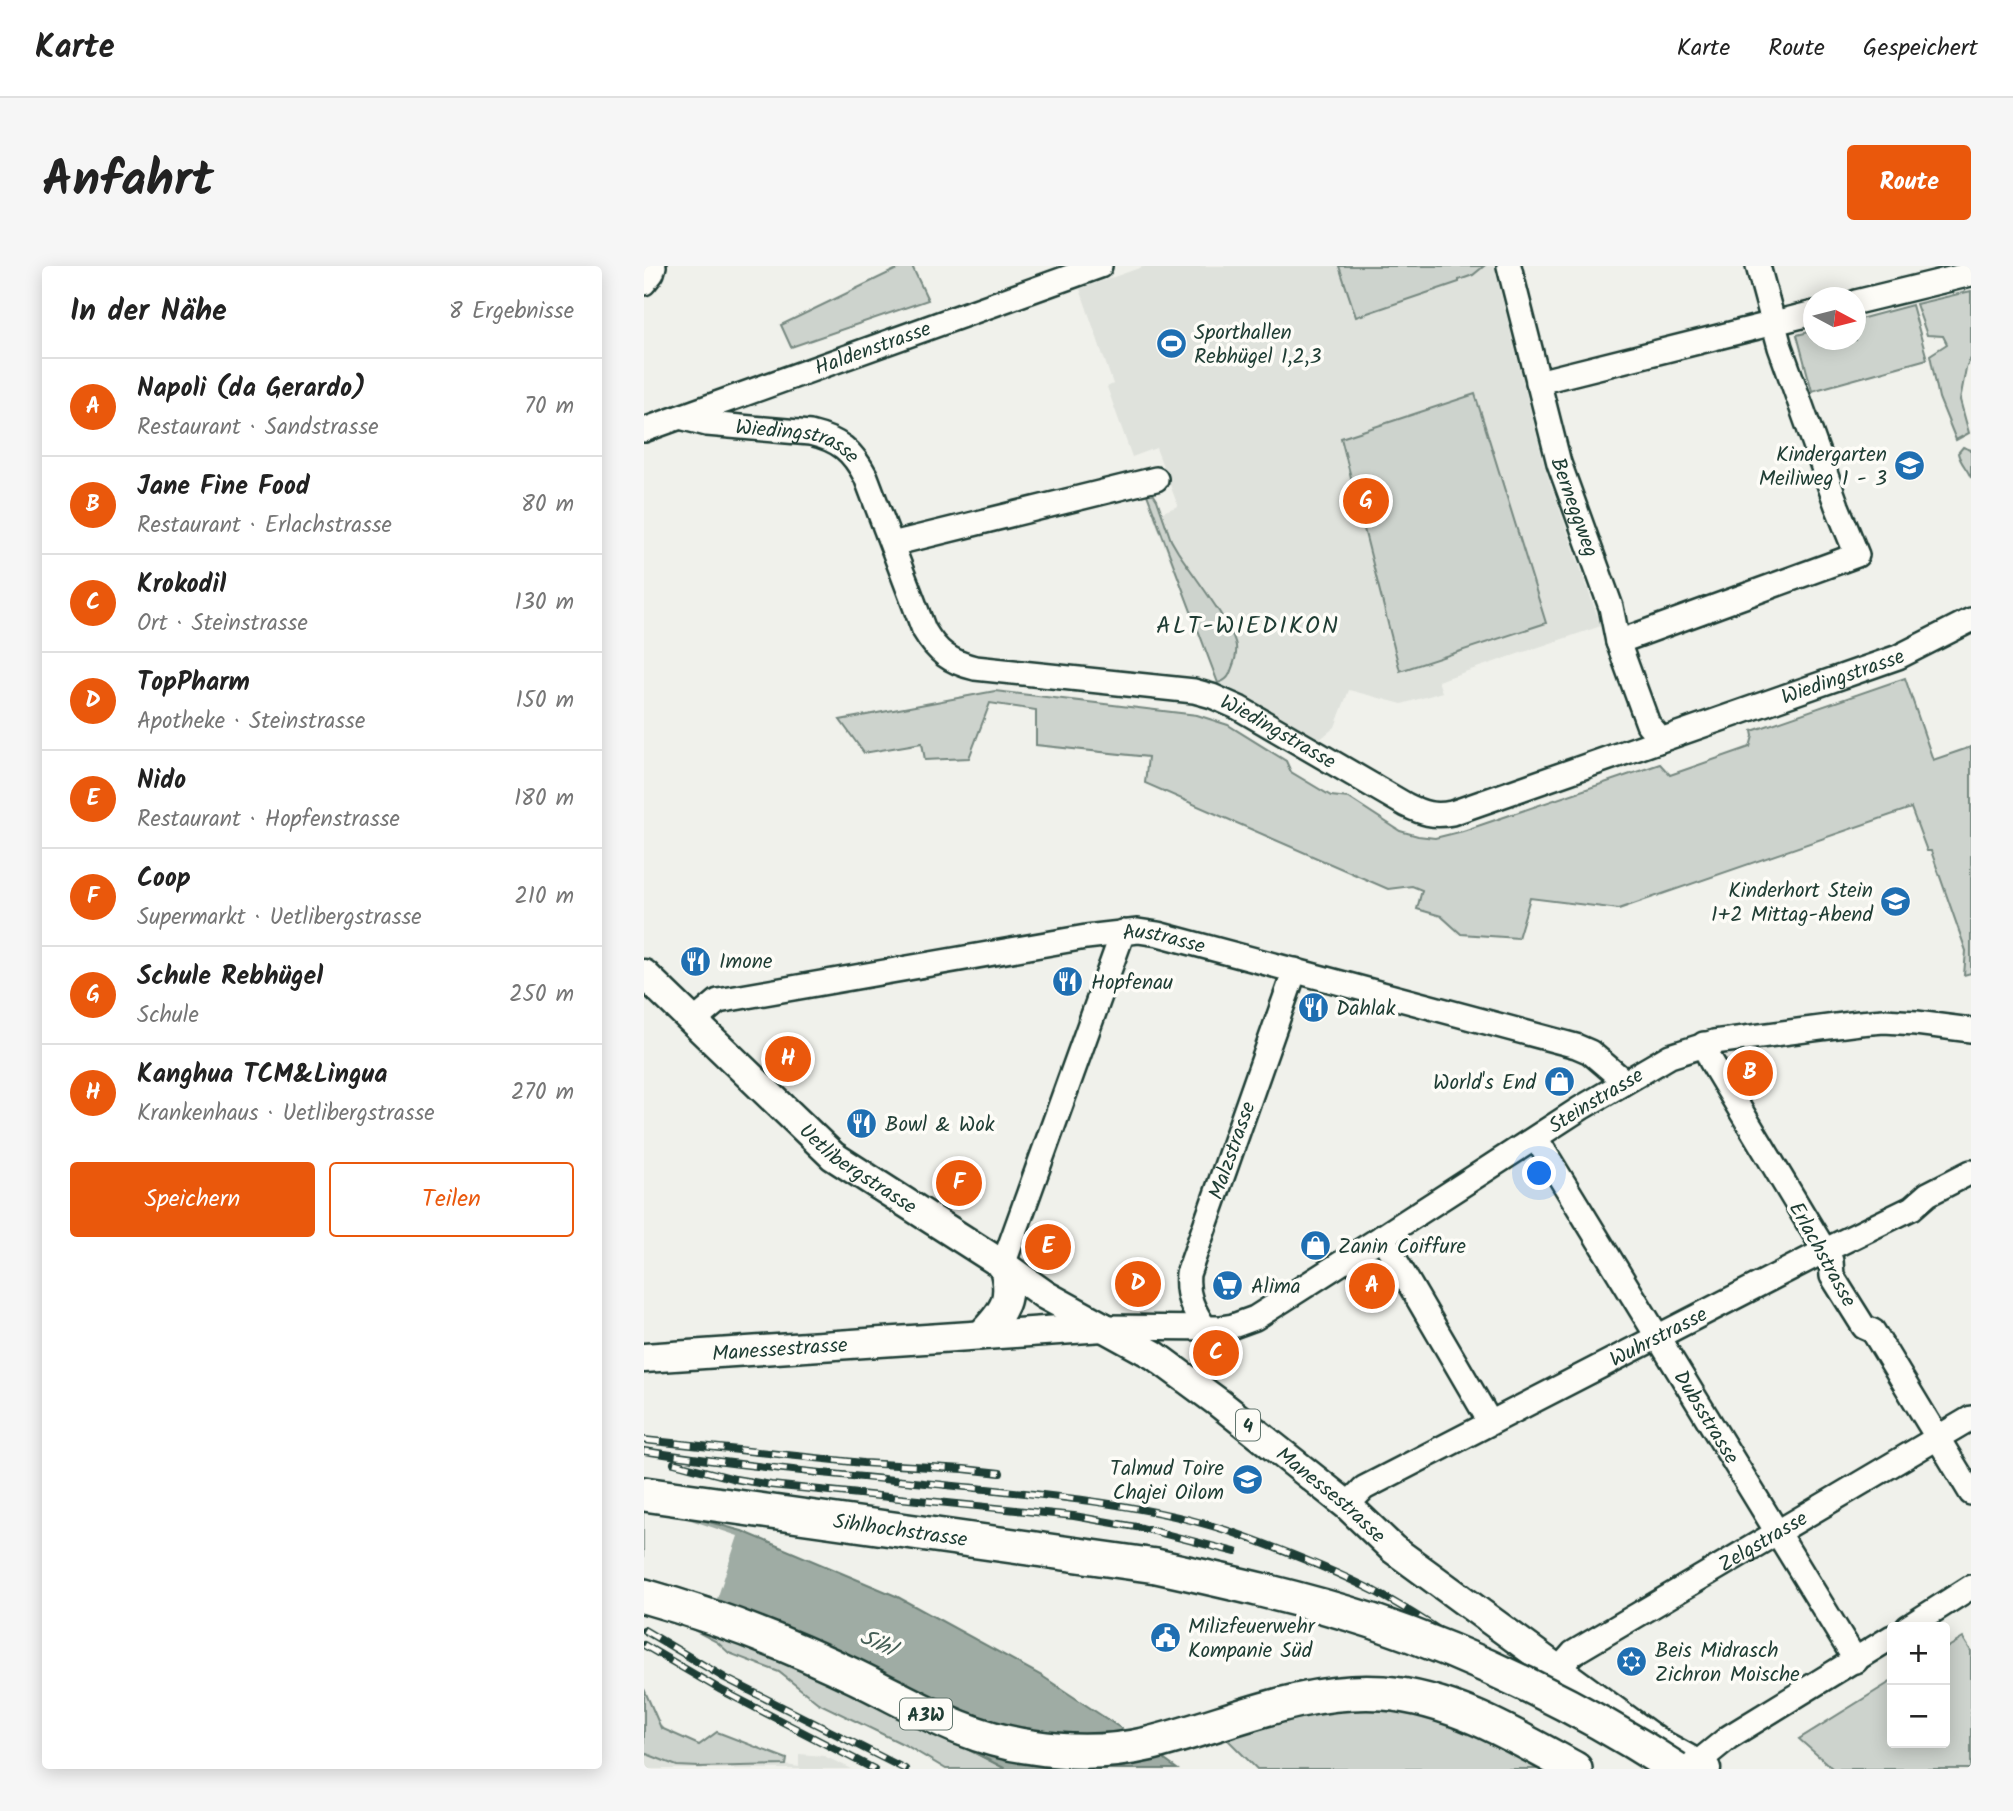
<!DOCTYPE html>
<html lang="de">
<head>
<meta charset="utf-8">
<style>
  :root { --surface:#fff; --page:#f6f6f6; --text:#222; --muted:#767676; --line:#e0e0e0; --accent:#ea580c }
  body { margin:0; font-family:Kalam,sans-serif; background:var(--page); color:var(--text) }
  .controls { position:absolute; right:21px; bottom:21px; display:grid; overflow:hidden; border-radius:7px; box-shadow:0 4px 18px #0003 }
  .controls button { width:63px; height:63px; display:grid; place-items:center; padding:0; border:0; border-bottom:2px solid var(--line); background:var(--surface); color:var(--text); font:35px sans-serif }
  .compass { position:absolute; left:1159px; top:21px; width:63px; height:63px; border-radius:50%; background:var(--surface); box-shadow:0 4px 18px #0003; rotate:97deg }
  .you { position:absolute; left:896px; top:908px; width:24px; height:24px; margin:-18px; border:5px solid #fff; border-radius:50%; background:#1a73e8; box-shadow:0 0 0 10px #1a73e833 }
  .badge { display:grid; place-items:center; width:46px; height:46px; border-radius:50%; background:var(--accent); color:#fff; font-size:23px; font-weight:700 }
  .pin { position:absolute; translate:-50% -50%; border:4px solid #fff; box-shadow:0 2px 7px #0006 }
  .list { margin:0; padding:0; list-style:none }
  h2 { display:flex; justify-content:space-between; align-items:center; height:91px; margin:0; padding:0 28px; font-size:30px }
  h2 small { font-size:23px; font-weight:400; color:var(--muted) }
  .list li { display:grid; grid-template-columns:46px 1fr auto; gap:21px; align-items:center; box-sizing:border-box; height:98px; padding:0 28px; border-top:2px solid var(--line) }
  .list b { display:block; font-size:26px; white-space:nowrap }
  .list p { margin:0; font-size:23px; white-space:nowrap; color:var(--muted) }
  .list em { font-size:23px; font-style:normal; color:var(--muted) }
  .actions { display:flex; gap:14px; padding:21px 28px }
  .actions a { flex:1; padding:16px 0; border:2px solid var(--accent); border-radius:7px; text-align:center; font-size:24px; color:var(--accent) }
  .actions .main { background:var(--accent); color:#fff }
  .map { position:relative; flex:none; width:1327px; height:1503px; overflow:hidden; border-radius:7px }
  header { display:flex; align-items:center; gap:42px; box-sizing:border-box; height:98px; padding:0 35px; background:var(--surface); border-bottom:2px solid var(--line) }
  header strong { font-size:33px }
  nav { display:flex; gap:38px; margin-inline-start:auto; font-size:24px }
  .intro { display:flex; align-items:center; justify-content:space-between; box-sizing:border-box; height:168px; padding:0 42px }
  h1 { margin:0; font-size:49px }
  .button { padding:18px 32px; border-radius:7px; background:var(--accent); color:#fff; font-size:24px; font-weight:700 }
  main { display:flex; gap:42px; padding:0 42px }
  aside { flex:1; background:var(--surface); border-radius:7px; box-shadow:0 4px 18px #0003 }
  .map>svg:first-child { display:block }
</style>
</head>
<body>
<header>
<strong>Karte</strong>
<nav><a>Karte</a><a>Route</a><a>Gespeichert</a></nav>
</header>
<div class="intro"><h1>Anfahrt</h1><a class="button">Route</a></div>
<main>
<aside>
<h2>In der Nähe<small>8 Ergebnisse</small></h2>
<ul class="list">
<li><span class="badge">A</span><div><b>Napoli (da Gerardo)</b><p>Restaurant · Sandstrasse</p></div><em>70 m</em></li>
<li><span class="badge">B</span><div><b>Jane Fine Food</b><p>Restaurant · Erlachstrasse</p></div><em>80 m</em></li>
<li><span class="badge">C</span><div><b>Krokodil</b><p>Ort · Steinstrasse</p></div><em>130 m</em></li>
<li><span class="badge">D</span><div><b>TopPharm</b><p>Apotheke · Steinstrasse</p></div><em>150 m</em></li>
<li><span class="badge">E</span><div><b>Nido</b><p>Restaurant · Hopfenstrasse</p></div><em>180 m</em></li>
<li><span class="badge">F</span><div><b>Coop</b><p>Supermarkt · Uetlibergstrasse</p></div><em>210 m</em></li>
<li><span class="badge">G</span><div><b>Schule Rebhügel</b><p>Schule</p></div><em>250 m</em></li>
<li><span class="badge">H</span><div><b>Kanghua TCM&amp;Lingua</b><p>Krankenhaus · Uetlibergstrasse</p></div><em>270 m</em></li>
</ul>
<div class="actions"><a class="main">Speichern</a><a>Teilen</a></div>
</aside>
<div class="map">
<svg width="1327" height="1503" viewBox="0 0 1327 1503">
  <rect width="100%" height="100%" fill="#f0f1eb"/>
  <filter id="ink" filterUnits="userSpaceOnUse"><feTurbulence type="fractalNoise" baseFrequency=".0143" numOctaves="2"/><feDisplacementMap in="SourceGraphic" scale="14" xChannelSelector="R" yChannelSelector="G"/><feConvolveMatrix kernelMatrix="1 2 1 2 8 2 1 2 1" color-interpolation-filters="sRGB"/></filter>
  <g filter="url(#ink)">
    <!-- built -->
    <g fill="#dfe2dc">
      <polygon points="501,0 850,0 901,202 957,360 794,415 798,426 758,438 705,424 691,461 675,474 601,430 574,417 509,250 534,240 512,182 488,191 463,121 469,118 436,23"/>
      <polygon points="0,1487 33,1500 142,1499 155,1501 155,1488 180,1490 208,1503 0,1503"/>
    </g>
    <!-- green -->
    <g fill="#cdd3cd" stroke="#768880" stroke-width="2">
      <polygon points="259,0 268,0 284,34 147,81 137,59"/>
      <polygon points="695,0 840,0 829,9 815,14 815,16 712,51"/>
      <polygon points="1327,25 1327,92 1322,102 1316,134 1325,167 1312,174 1295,132 1286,89 1303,78 1299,70 1283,69 1272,38"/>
      <polygon points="1268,39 1283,93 1168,125 1153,69 1169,65 1170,74 1212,74 1212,54"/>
      <polygon points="831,128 902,357 756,405 697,172"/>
      <path d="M1319,181L1327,184V212C1323,202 1316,197 1314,187Z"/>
      <path d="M501,223L508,226L513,234L527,274L534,286C547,306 589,360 592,380C593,388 591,395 588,402C585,411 583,414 574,417Z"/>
      <polygon points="1261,412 1289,494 1327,481 1327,707 1320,709 1322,685 1287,585 1283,585 1267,542 975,643 886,632 874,672 817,668 797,650 773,643 778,624 768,620 744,623 501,517 504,491 392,479 392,444 346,437 325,492 281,494 278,477 220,487 196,454 351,425 553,449 584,459 642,495 647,506 687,530 705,532 756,565 774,570 791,572 819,565 1016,498 1026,509 1106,481 1109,470 1108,465"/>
      <polygon points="31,1354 161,1399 362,1503 302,1503 263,1480 174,1437 135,1406 85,1387 73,1376"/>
      <polygon points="1319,1372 1327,1385 1327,1503 1189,1503 1155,1473 1248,1415 1248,1477 1301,1477 1301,1383"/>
      <polygon points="0,1423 17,1462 55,1479 73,1466 143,1493 142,1499 55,1501 33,1500 0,1487"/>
      <polygon points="760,1438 916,1503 613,1503 580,1470 661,1448"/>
    </g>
    <!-- water -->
    <polygon fill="#9faca4" stroke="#6c8077" stroke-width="2" points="0,1238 98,1265 252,1330 398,1410 484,1467 533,1503 362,1503 161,1399 0,1342"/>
    <!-- pier -->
    <polygon fill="#f0f1eb" points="0,1234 32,1249 94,1270 73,1333 0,1310"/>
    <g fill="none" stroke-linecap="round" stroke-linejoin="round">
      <defs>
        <g id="minor">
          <path id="s1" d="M865,0L915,197L967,341L974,376L1004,458L1012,467L1014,475"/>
          <polyline points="0,17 8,7 10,0"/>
          <polyline points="1212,36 1327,8"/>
          <polyline points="894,116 1170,47"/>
          <path id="s2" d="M36,151L63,158L166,167C195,174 208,184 222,211L280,364C293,386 306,396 331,402L550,425L568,430L595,442L762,539C778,547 790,551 808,547L1254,391L1327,354"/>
          <path id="s3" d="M0,164L456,0"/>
          <polyline points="248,278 512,213"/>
          <polyline points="974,376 1213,289 1193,240 1136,81 1114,0"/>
          <path id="s4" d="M49,756L74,735L442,671L494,665L514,668L932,780L946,786L980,815"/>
          <polyline points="1060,778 1067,795 1187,995 1188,1010 1220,1061 1229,1065 1327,1227"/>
          <path id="s5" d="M892,872L1212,1395"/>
          <polyline points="738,971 846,1156"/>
          <polyline points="359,999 479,666"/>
          <path id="s6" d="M459,1061L576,1062L589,1060L611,1052L738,971L937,842L1026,790L1070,776L1215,757L1240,755L1272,757L1327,764"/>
          <path id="s7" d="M561,1062C549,1044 542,1030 544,1008L651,704"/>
          <path id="s8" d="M703,1239L720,1222L1188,981L1268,942L1284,928L1327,906"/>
          <polyline points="1264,1361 1327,1321"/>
          <path id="s9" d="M914,1404L929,1387L1327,1152"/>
          <polyline points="1053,1497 1085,1471 1248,1371"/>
        </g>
        <g id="major">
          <path id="s10" d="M0,708L189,890L359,999L401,1029L510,1089L575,1137L703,1239L749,1283L1013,1476L1062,1503"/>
          <path d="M337,1069C360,1045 370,1033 359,999"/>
          <path id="s11" d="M0,1092L459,1061"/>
        </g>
        <g id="highway">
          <path id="s12" d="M0,1228L512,1300"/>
          <path d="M0,1330C75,1351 142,1377 212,1411C272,1440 320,1472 388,1481C426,1487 466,1487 504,1478C583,1459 657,1421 740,1427C810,1433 871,1470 931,1503"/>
        </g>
      </defs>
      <!-- minor casing -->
      <use href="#minor" stroke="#1f3d34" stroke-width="28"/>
      <!-- major casing -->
      <use href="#major" stroke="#1f3d34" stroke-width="33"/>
      <!-- highway casing -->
      <use href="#highway" stroke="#1f3d34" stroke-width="38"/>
      <!-- minor -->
      <use href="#minor" stroke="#fdfcf7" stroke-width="23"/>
      <!-- major -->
      <use href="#major" stroke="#fdfcf7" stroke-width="28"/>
      <!-- highway -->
      <use href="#highway" stroke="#fdfcf7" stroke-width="33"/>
      <defs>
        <g id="rail">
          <polyline points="0,1174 219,1197 320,1203 356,1207"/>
          <path d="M0,1185C110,1202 221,1211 332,1222C418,1231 506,1239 588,1266C636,1283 685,1302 730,1325C786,1355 838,1393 889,1430"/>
          <polyline points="30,1197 91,1213 127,1219 430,1250 498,1262 591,1286"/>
          <polyline points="0,1364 81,1412 261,1503"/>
          <polyline points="0,1379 77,1424 230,1503"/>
        </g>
      </defs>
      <!-- rail casing -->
      <use href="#rail" stroke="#1f3d34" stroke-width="8"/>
      <!-- rail -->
      <use href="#rail" stroke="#fdfcf7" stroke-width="5" stroke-dasharray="16" stroke-linecap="butt"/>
      <defs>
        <path id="highway-bridge" d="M512,1300C585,1316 657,1332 728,1355C832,1390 941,1443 1032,1503"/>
      </defs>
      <!-- highway-bridge casing -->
      <use href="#highway-bridge" stroke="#1f3d34" stroke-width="38" stroke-linecap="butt"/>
      <!-- highway-bridge -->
      <use href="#highway-bridge" stroke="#fdfcf7" stroke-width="33"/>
    </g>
  </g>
  <!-- icons -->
  <defs>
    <symbol id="stadium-disc" viewBox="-11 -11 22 22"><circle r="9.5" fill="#1f6fb2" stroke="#fdfcf7"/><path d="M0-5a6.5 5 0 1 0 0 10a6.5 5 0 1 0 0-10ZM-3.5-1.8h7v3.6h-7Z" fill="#fff"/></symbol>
    <symbol id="school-disc" viewBox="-11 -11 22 22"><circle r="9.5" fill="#1f6fb2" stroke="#fdfcf7"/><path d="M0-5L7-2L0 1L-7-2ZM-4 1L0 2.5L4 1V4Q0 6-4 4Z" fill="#fff"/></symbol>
    <symbol id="restaurant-disc" viewBox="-11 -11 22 22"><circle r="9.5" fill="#1f6fb2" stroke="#fdfcf7"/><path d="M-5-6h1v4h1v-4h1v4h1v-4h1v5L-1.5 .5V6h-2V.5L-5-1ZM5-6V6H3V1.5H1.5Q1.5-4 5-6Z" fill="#fff"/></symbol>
    <symbol id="shop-disc" viewBox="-11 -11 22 22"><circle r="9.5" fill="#1f6fb2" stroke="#fdfcf7"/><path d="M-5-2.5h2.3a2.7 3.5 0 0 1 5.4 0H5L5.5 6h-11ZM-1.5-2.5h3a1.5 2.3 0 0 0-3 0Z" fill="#fff"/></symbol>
    <symbol id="supermarket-disc" viewBox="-11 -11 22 22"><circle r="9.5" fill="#1f6fb2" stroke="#fdfcf7"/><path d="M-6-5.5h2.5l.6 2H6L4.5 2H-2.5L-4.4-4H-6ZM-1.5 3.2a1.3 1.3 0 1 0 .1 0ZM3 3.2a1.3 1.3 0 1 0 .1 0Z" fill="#fff"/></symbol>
    <symbol id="civic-disc" viewBox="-11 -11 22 22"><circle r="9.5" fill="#1f6fb2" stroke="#fdfcf7"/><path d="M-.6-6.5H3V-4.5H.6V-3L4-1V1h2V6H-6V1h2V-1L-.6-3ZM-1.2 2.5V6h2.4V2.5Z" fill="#fff"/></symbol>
    <symbol id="synagogue-disc" viewBox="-11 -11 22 22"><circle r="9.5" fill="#1f6fb2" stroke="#fdfcf7"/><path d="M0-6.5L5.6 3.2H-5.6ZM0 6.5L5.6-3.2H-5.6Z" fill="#fff"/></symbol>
  </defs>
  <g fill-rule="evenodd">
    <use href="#stadium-disc" x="510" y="60" width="35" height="35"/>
    <use href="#school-disc" x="1248" y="182" width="35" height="35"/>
    <use href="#school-disc" x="1234" y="618" width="35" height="35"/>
    <use href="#restaurant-disc" x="34" y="678" width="35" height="35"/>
    <use href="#restaurant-disc" x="406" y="698" width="35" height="35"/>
    <use href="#restaurant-disc" x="652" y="724" width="35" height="35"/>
    <use href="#shop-disc" x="898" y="798" width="35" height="35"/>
    <use href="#restaurant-disc" x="200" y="840" width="35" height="35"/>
    <use href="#shop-disc" x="654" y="962" width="35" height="35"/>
    <use href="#supermarket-disc" x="566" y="1002" width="35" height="35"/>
    <use href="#school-disc" x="586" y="1196" width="35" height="35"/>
    <use href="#civic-disc" x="504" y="1354" width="35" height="35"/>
    <use href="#synagogue-disc" x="970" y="1378" width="35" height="35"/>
  </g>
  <g text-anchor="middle" stroke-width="7" stroke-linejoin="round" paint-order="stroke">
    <!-- shield labels -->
    <g fill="#fdfcf7" stroke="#62766e" stroke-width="2">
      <rect x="592" y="1143.5" width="24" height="31" rx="5"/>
      <rect x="256" y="1432.5" width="52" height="31" rx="5"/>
    </g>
    <g font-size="19" font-weight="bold" fill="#1f3d34">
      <text x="604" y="1166">4</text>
      <text x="282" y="1455">A3W</text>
    </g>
    <!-- poi labels -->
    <g font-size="21" fill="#1f3d34" stroke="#fdfcf7" text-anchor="start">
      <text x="550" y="73">Sporthallen<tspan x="550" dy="24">Rebhügel 1,2,3</tspan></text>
      <text x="1243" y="195" text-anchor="end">Kindergarten<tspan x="1243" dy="24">Meiliweg 1 - 3</tspan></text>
      <text x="1229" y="631" text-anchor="end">Kinderhort Stein<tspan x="1229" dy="24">1+2 Mittag-Abend</tspan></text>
      <text x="75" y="702">Imone</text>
      <text x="447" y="723">Hopfenau</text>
      <text x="692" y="749">Dahlak</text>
      <text x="892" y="823" text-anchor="end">World's End</text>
      <text x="241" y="865">Bowl &amp; Wok</text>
      <text x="694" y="987">Zanin Coiffure</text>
      <text x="607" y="1027">Alima</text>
      <text x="580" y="1209" text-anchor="end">Talmud Toire<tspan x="580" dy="24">Chajei Oilom</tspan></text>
      <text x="544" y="1367">Milizfeuerwehr<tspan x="544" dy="24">Kompanie Süd</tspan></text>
      <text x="1011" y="1391">Beis Midrasch<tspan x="1011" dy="24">Zichron Moische</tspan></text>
    </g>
    <!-- street labels -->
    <g font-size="21" fill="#1f3d34" stroke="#fdfcf7">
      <text dy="7" stroke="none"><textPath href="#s3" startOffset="243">Haldenstrasse</textPath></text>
      <text dy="7" stroke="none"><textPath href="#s2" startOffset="121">Wiedingstrasse</textPath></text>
      <text dy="7" stroke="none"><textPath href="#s1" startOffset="250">Berneggweg</textPath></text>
      <text dy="7" stroke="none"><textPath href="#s2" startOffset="1358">Wiedingstrasse</textPath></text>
      <text dy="7" stroke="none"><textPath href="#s2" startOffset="749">Wiedingstrasse</textPath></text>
      <text dy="7" stroke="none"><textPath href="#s4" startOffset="485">Austrasse</textPath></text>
      <text dy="7" stroke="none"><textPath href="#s6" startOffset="558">Steinstrasse</textPath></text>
      <text dy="7" stroke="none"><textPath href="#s7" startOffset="189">Malzstrasse</textPath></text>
      <text dy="7" stroke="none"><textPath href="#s10" startOffset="290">Uetlibergstrasse</textPath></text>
      <text transform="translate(1179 988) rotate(61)" y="7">Erlachstrasse</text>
      <text dy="7" stroke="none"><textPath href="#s8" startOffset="355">Wuhrstrasse</textPath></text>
      <text dy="7" stroke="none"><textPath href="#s11" startOffset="136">Manessestrasse</textPath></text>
      <text dy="7" stroke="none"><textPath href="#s5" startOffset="327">Dubsstrasse</textPath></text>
      <text dy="7" stroke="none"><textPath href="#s10" startOffset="866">Manessestrasse</textPath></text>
      <text dy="7" stroke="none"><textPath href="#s12" startOffset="259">Sihlhochstrasse</textPath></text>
      <text dy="7" stroke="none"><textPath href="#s9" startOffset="243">Zelgstrasse</textPath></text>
    </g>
    <!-- water labels -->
    <g font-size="23" font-style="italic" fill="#455e56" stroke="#fdfcf7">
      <text transform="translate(234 1376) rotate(26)" y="8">Sihl</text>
    </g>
    <!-- quarter labels -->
    <g font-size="24" letter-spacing="2" fill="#1f3d34" stroke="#fdfcf7">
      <text x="604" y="367">ALT-WIEDIKON</text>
    </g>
  </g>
</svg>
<div class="controls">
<button>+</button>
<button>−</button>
</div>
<svg class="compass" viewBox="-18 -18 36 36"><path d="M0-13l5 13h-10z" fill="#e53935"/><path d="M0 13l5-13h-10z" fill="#767676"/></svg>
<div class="you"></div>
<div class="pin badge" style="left:728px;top:1020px">A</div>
<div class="pin badge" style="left:1106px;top:807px">B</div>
<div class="pin badge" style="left:572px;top:1087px">C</div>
<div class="pin badge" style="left:494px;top:1018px">D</div>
<div class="pin badge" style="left:404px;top:981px">E</div>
<div class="pin badge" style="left:315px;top:917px">F</div>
<div class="pin badge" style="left:722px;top:235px">G</div>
<div class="pin badge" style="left:144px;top:793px">H</div>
</div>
</main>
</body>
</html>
